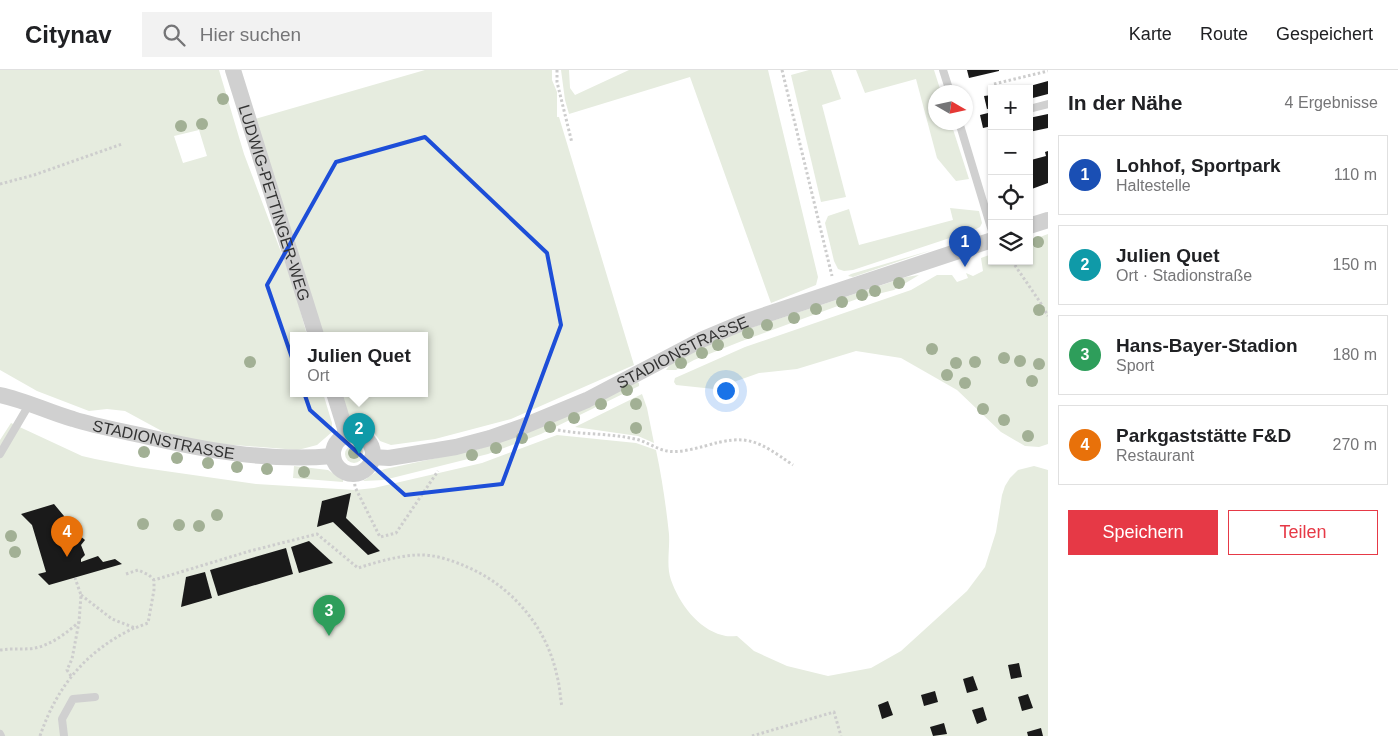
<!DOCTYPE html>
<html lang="de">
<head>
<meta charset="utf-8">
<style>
  :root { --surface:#fff; --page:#f2f2f2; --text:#202124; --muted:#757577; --line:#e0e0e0; --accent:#e63946 }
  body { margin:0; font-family:Helvetica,sans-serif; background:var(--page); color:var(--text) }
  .controls { position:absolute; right:15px; top:15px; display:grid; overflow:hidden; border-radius:0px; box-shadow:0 1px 4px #0004 }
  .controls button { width:45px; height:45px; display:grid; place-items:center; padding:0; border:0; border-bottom:1px solid var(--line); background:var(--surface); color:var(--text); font:25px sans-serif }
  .compass { position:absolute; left:928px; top:15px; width:45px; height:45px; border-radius:50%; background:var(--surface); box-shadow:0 1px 4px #0004; rotate:99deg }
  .you { position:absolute; left:725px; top:320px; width:18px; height:18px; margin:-12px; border:4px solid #fff; border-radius:50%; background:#1a73e8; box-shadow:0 0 0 8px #1a73e833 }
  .badge { display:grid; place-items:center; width:32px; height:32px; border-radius:50%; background:var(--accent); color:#fff; font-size:16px; font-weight:700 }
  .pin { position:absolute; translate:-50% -41px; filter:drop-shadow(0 1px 2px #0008) }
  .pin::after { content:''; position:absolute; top:26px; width:18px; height:15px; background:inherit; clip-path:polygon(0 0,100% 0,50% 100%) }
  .popup { position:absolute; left:290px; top:262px; width:138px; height:65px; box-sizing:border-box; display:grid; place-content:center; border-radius:0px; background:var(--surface); filter:drop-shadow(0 1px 4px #0005); font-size:16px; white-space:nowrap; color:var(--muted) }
  .popup b { font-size:19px; color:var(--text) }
  .popup::after { content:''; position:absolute; left:50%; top:100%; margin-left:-10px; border:10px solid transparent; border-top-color:var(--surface) }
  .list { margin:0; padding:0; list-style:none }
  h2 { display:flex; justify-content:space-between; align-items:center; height:65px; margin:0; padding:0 20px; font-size:21px }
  h2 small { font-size:16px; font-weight:400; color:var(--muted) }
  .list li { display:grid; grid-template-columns:32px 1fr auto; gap:15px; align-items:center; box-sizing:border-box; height:80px; margin:0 10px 10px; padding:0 10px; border:1px solid var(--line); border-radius:0px }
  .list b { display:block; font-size:19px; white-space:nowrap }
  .list p { margin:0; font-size:16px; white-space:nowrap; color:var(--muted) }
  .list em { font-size:16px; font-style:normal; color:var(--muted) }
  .actions { display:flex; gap:10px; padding:15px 20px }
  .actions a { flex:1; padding:11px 0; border:1px solid var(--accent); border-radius:0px; text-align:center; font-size:18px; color:var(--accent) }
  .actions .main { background:var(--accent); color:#fff }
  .icon { flex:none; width:28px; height:28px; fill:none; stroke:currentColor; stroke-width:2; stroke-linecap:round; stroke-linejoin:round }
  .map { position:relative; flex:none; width:1048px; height:666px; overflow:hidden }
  header { display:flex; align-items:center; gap:30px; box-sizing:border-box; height:70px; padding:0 25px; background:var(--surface); border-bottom:1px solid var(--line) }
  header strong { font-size:24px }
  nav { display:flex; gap:28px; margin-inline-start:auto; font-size:18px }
  .search { width:350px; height:45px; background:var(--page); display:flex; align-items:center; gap:12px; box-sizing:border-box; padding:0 18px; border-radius:0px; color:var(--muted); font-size:19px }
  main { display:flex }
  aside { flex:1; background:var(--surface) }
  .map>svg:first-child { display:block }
</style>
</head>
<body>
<header>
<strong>Citynav</strong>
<div class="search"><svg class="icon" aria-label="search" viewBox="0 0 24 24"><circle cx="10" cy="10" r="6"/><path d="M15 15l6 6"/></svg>Hier suchen</div>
<nav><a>Karte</a><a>Route</a><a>Gespeichert</a></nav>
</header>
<main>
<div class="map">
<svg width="1048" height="666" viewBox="0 0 1048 666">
  <rect width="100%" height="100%" fill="#fff"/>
  <!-- green -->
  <g fill="#e6ecdf" fill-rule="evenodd">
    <path d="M0,0H219L244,84L292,211L307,265H294V323H323L332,353V362L317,375L298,380L221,374L171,366L125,341L107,339L89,341L37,321L0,300ZM199,60L207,86L183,93L174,66Z"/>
    <polygon points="425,0 552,0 552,10 557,22 557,47 559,47 634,295 511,349 435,369 391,375 380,371 372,360 348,350 339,323 424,323 424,265 322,265 255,49"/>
    <polygon points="561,0 569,0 570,18 575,25 629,0 768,0 818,207 816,215 771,233 690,7 569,44 565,30"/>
    <polygon points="809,0 831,0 841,29 822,35 846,127 821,132 791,5"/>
    <polygon points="856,0 934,0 941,22 936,22 936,52 951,53 969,109 956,111 937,88 916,9 865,23"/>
    <polygon points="950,138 979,141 982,153 980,157 974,160 853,200 844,201 838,199 834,191 825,153 828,146 849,139 859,175 953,150"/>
    <polygon points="1048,164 1048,374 1039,377 1025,376 1001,362 957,320 901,288 856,281 797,299 759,303 714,319 676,315 674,312 675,308 745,277 911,220 937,205 952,205 957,212 968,208 966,203 973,206 983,201 981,188 992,184 992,191 1029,191 1029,171"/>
    <polygon points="932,180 853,207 848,206 851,204"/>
    <polygon points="919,205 894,220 857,229 835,237 742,271 694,290 676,300 666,300 672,292 723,267 885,214 906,207"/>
    <polygon points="637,312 639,313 639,316 541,364 488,384 384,410 363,411 376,402 385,399 479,379"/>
    <polygon points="642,324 647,338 654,373 638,366 575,357"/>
    <path d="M11,353L82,386L95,389L137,397L256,414L355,420L374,418L482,393L557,365L636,373L656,380C662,408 666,436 669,464C670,479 666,496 671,510C679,533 698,559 722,565C727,567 732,566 737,566L754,581L787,596L828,606L871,598L901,581L967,521L985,497L996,462L1002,425L1005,416L1010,408L1018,400L1034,396L1048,400V666H0V370Z"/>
    <circle cx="354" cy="384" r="9"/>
    <polygon points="294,396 328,400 343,410 343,412 293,408"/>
  </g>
  <!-- building -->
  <g fill="#1a1a1a">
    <polygon points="967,0 999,0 999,1 969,8"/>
    <polygon points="1048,11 1048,24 1029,29 1029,19 1019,19"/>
    <polygon points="992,25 992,38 987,39 984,26"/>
    <polygon points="992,42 992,56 983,58 980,45"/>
    <polygon points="1048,44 1048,58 1029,62 1029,48"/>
    <polygon points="1048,81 1048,113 1029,120 1029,93 1032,93 1031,90 1046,86 1045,82"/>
    <polygon points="351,423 346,448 380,481 368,485 333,452 317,457 322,431"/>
    <polygon points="54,434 64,446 66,454 85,470 81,475 85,485 81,489 81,492 98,486 103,492 115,489 122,494 49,515 38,504 46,502 32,455 21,444"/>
    <polygon points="309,471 333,493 299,503 291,477"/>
    <polygon points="286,478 293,504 218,526 210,500"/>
    <polygon points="205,502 212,528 181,537 186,507"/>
    <polygon points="1019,593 1022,607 1011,609 1008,595"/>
    <polygon points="973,606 978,620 967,623 963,609"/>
    <polygon points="935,621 938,632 924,636 921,625"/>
    <polygon points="1028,624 1033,638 1022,641 1018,627"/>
    <polygon points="888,631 893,645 882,649 878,635"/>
    <polygon points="983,637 987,650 977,654 972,640"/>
    <polygon points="944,653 947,664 933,666 930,657"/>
    <polygon points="1041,658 1043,666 1028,666 1027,662"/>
  </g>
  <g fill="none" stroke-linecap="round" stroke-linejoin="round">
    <!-- path -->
    <g stroke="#cdcdcd" stroke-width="3" stroke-dasharray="2.5 2.5" stroke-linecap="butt">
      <polyline points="557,0 557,12 572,73"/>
      <polyline points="782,0 832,206"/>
      <polyline points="994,14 1048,1"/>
      <polyline points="966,33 969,44"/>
      <polyline points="0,114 34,105 122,74"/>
      <polyline points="1012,191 1040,232 1048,246"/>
      <path d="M558,360C584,365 610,363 635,369C646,371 656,379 667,381C679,383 693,379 705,376C748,363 758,371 793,395"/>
      <polyline points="354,404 355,417 380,467 396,463 438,401"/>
      <polyline points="126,504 138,500 149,505 154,510"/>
      <path d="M81,525L112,549L135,558L148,553L154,520V510L250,481L317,464L358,498C377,492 397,486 417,485C433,484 451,490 465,496C511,515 547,557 557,606C560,616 560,627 562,637"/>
      <path d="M0,580C13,578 24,580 35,578C51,575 68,562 79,552L81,525L75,508"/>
      <polyline points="71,606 67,600 72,589 79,552"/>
      <path d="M40,666C57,616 86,581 134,558"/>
      <polyline points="752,666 834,642 841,666"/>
    </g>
    <!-- lane -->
    <g stroke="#d0d0d0" stroke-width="8">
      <polyline points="943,0 950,22"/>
      <polyline points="1029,39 1048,34"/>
      <polyline points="959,52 992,161"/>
      <polyline points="0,384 30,333"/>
      <polyline points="0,664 1,666"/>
      <polyline points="64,666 62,649 73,629 95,627"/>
    </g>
    <!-- street -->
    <g stroke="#d0d0d0" stroke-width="16">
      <path id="s1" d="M233,0L316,265"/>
      <polyline points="1029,156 1048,150"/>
      <polyline points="334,323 347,365"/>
      <path id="s2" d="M0,325C25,330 48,342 73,349C95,356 117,360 140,365C203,380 268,392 333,386"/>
      <circle cx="353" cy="384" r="20"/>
      <path id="s3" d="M372,387L389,388L456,377L490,368L524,356L587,330L701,270L744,252L992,170"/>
    </g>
  </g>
  <!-- trees -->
  <g fill="#a2b095">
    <circle cx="223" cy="29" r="6"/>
    <circle cx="202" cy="54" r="6"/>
    <circle cx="181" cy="56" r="6"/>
    <circle cx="1038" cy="172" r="6"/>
    <circle cx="899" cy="213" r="6"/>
    <circle cx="875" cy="221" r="6"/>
    <circle cx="862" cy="225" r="6"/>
    <circle cx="842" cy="232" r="6"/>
    <circle cx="816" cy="239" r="6"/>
    <circle cx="1039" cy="240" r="6"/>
    <circle cx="794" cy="248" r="6"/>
    <circle cx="767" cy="255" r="6"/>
    <circle cx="748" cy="263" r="6"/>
    <circle cx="718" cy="275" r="6"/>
    <circle cx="932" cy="279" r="6"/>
    <circle cx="702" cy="283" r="6"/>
    <circle cx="1004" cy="288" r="6"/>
    <circle cx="1020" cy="291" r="6"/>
    <circle cx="250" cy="292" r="6"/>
    <circle cx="975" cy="292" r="6"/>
    <circle cx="681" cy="293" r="6"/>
    <circle cx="956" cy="293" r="6"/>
    <circle cx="1039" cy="294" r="6"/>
    <circle cx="947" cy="305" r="6"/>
    <circle cx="1032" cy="311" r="6"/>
    <circle cx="965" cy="313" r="6"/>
    <circle cx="627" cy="320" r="6"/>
    <circle cx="601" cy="334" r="6"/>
    <circle cx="636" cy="334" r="6"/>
    <circle cx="983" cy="339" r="6"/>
    <circle cx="574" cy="348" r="6"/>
    <circle cx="1004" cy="350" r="6"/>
    <circle cx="550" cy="357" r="6"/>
    <circle cx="636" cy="358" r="6"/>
    <circle cx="1028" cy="366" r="6"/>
    <circle cx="522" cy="368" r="6"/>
    <circle cx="496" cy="378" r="6"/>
    <circle cx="144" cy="382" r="6"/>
    <circle cx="354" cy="383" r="6"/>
    <circle cx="472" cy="385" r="6"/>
    <circle cx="177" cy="388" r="6"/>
    <circle cx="208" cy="393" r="6"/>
    <circle cx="237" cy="397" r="6"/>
    <circle cx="267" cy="399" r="6"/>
    <circle cx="304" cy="402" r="6"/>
    <circle cx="217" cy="445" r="6"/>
    <circle cx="143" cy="454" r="6"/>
    <circle cx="179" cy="455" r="6"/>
    <circle cx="199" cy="456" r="6"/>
    <circle cx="11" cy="466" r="6"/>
    <circle cx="15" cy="482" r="6"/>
  </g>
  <!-- marked area -->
  <path fill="none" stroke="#1d4ed8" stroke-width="4" stroke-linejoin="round" d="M425,67L547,183L561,255L502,414L405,425L310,340L267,215L336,92Z"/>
  <g text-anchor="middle" stroke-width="5" stroke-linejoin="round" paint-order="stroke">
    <!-- street labels -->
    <g font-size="16" fill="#333" stroke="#fff">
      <text dy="6" stroke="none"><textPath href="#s1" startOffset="139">LUDWIG-PETTINGER-WEG</textPath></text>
      <text dy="6" stroke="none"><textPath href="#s3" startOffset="331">STADIONSTRASSE</textPath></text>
      <text dy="6" stroke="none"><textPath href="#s2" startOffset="170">STADIONSTRASSE</textPath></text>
    </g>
  </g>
</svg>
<div class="controls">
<button>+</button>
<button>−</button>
<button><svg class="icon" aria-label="locate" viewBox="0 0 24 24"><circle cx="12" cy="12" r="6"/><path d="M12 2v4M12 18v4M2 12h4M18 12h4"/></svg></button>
<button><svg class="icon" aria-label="layers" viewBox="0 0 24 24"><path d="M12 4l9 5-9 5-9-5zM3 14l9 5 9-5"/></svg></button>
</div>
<svg class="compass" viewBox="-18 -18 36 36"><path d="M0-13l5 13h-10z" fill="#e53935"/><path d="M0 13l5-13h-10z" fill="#757577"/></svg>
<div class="you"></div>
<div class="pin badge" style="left:965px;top:197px;background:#1a4fb4">1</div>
<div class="pin badge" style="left:359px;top:384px;background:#0f9aa8">2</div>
<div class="popup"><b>Julien Quet</b>Ort</div>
<div class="pin badge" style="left:329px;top:566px;background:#2e9e5b">3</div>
<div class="pin badge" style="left:67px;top:487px;background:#e8710a">4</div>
</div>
<aside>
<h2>In der Nähe<small>4 Ergebnisse</small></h2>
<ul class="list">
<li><span class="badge" style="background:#1a4fb4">1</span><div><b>Lohhof, Sportpark</b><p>Haltestelle</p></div><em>110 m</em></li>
<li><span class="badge" style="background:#0f9aa8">2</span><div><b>Julien Quet</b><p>Ort · Stadionstraße</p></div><em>150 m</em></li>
<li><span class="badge" style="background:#2e9e5b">3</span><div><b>Hans-Bayer-Stadion</b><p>Sport</p></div><em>180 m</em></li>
<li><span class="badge" style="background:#e8710a">4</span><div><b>Parkgaststätte F&amp;D</b><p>Restaurant</p></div><em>270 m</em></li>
</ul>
<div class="actions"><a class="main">Speichern</a><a>Teilen</a></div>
</aside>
</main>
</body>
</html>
